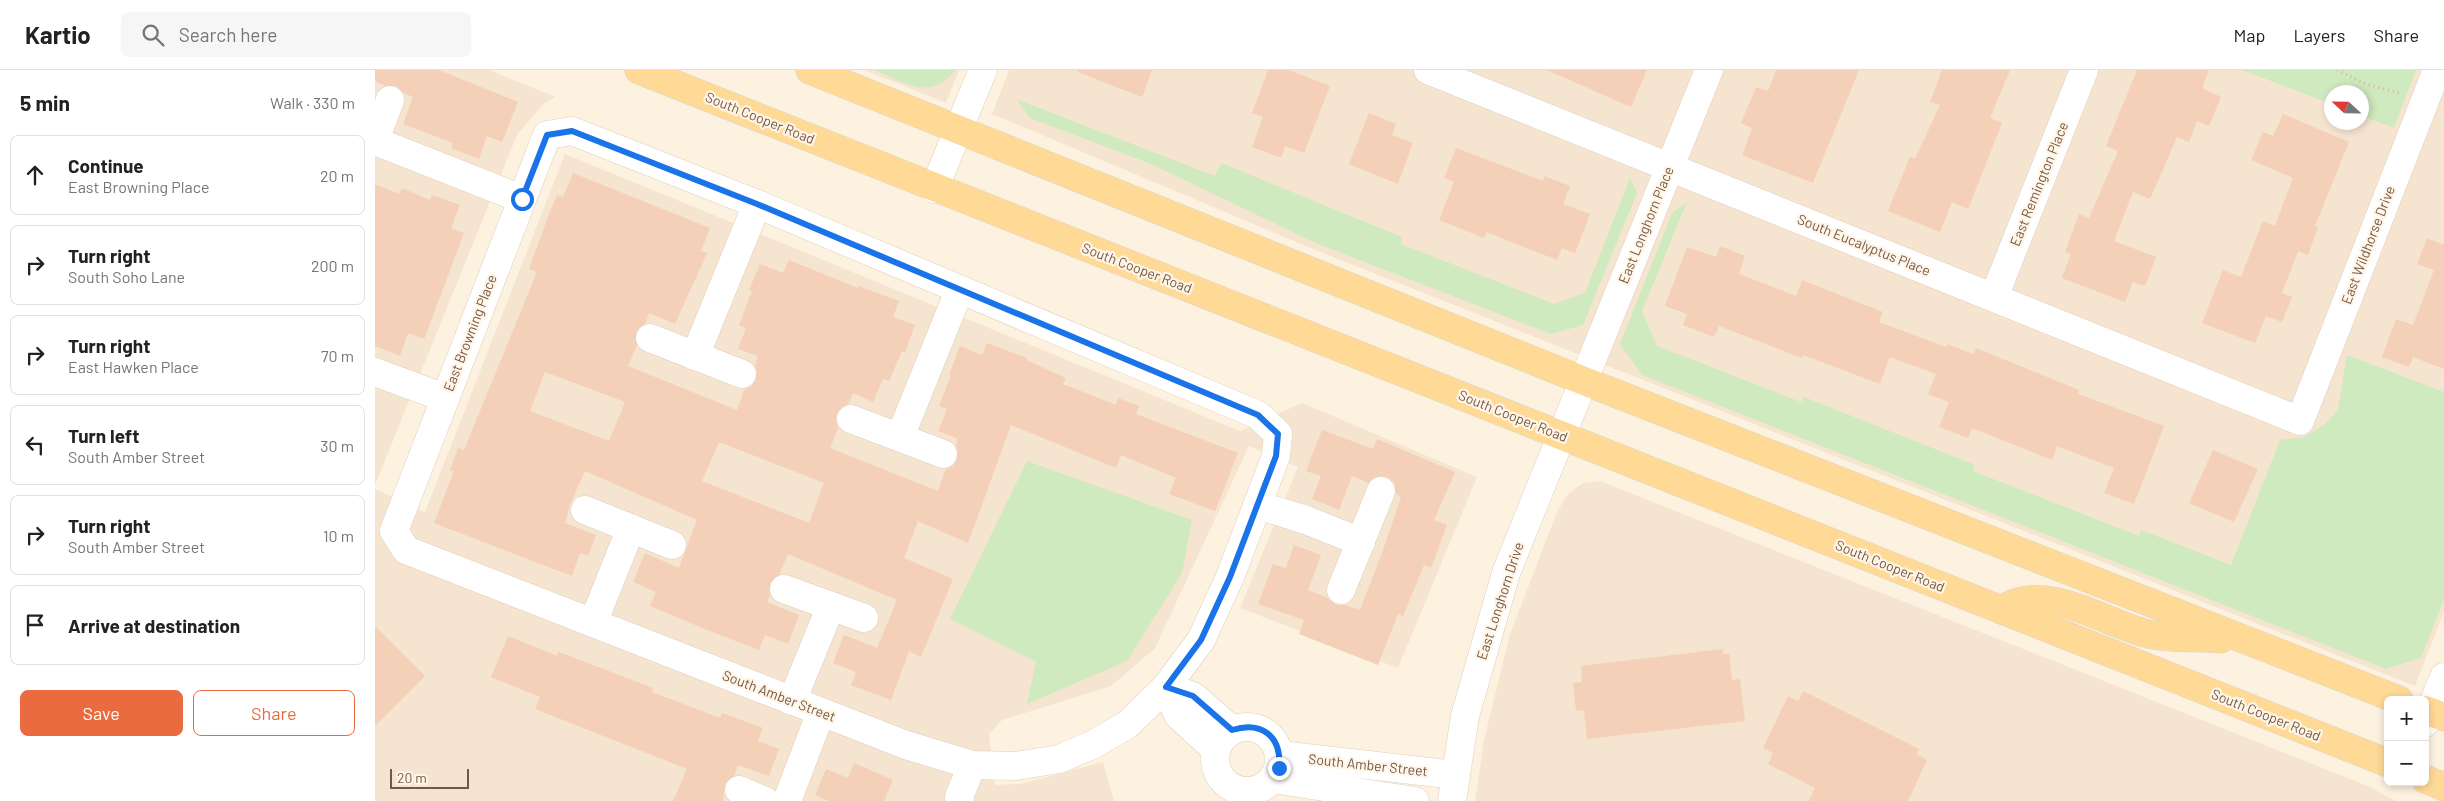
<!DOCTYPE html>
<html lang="en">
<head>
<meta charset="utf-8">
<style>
  :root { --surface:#fff; --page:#f6f6f6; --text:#222; --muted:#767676; --line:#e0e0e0; --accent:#eb6b41 }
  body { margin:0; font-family:Barlow,sans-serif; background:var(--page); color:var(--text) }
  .controls { position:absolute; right:15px; bottom:15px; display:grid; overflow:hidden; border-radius:8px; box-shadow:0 2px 8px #0003 }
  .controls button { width:45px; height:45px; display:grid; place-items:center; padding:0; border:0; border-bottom:1px solid var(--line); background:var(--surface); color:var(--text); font:25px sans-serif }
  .compass { position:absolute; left:1949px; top:15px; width:45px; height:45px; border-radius:50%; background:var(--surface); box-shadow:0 2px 8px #0003; rotate:292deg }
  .scale { position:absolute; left:15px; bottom:12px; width:79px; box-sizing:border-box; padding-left:5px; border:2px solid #745847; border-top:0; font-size:14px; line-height:18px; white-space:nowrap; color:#745847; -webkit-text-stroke:4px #fff6e7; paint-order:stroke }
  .stop { position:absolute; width:15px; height:15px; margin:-11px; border:4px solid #1a73e8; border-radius:50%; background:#fff }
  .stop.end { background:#1a73e8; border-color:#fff; box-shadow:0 1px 5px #0008 }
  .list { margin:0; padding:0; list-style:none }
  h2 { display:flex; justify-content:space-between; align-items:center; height:65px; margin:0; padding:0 20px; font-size:21px }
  h2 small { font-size:16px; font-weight:400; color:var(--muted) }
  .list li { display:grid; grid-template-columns:32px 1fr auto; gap:15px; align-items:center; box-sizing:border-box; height:80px; margin:0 10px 10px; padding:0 10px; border:1px solid var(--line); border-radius:8px }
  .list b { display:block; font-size:19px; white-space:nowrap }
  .list p { margin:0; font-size:16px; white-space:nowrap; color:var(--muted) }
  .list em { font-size:16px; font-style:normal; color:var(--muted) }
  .actions { display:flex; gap:10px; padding:15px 20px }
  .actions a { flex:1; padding:11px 0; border:1px solid var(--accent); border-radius:8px; text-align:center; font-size:18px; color:var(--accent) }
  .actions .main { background:var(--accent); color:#fff }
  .icon { flex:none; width:28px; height:28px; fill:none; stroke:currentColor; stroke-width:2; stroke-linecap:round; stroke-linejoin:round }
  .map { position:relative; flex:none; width:2069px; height:731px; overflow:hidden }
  header { display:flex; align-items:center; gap:30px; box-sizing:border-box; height:70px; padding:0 25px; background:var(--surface); border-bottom:1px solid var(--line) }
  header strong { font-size:24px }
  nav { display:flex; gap:28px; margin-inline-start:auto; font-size:18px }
  .search { width:350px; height:45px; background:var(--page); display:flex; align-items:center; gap:12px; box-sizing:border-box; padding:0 18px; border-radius:8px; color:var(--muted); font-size:19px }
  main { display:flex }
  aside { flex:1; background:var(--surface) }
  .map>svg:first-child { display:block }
</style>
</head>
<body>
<header>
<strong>Kartio</strong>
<div class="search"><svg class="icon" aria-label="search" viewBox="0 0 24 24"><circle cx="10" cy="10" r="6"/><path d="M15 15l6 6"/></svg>Search here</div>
<nav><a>Map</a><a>Layers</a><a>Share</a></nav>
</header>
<main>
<aside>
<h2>5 min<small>Walk · 330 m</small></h2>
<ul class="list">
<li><svg class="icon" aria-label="ahead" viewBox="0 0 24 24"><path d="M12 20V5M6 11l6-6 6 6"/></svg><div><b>Continue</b><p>East Browning Place</p></div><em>20 m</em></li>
<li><svg class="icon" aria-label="right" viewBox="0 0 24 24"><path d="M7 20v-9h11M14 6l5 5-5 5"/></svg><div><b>Turn right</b><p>South Soho Lane</p></div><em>200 m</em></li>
<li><svg class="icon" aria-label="right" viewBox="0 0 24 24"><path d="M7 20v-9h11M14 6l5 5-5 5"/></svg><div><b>Turn right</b><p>East Hawken Place</p></div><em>70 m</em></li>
<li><svg class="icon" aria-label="left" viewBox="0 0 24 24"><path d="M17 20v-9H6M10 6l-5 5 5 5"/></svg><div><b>Turn left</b><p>South Amber Street</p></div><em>30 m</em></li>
<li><svg class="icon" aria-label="right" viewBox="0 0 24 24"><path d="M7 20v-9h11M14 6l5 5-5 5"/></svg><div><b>Turn right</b><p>South Amber Street</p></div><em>10 m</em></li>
<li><svg class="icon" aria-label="arrive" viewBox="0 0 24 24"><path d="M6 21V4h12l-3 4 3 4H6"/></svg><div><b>Arrive at destination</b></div></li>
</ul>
<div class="actions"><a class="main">Save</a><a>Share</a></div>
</aside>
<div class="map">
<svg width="2069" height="731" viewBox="0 0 2069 731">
  <rect width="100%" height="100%" fill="#fdf2e0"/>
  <!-- residential -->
  <g fill="#f5e4cf" fill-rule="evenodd">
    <polygon points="0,0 114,0 181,27 168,34 142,65 0,415"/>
    <polygon points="489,0 584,0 571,33"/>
    <path d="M634,0H2069V542L2040,616L938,179L617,44ZM1956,22H1986V52H1956Z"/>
    <polygon points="190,84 865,361 927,333 1102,407 1023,598 865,538 923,397 874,376 780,578 736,616 627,650 614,664 620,715 646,714 728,692 739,731 0,731 0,419 50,442"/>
    <polygon points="1225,411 1993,716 2021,731 1100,731 1109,670 1135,564 1182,442 1192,425 1208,413"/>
  </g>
  <!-- green -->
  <g fill="#d0eabf">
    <path d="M500,0H580C577,5 574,8 569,11C547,27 521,9 500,0Z"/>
    <polygon points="1867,0 2041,0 2019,58 1987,46 1986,22 1956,22 1956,34"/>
    <polygon points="641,29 840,106 846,93 1027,167 1026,174 1179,234 1210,223 1255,108 1262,123 1208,255 1176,264 943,174 776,94 655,48"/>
    <polygon points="1312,132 1267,241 1282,276 1426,332 1429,327 1600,395 1598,401 1764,466 1766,460 1856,495 1905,370 1929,367 1950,354 1963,340 1972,285 2069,322 2069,529 2046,588 2011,599 1267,305 1245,274 1297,143"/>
    <polygon points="652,391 817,450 807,503 752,591 652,634 661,592 575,549"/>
  </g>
  <!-- building -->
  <g fill="#f3d0b7" fill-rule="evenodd">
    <polygon points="0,0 64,0 143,32 127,72 112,66 104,89 76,78 78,73 28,54 38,27 29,23 21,16 10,16 0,11"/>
    <polygon points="703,0 777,0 767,27 703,2"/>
    <polygon points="893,0 914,0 955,16 929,83 910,76 906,88 877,77 888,47 877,43"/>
    <polygon points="1172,0 1272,0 1256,37"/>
    <polygon points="1401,0 1484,0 1438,113 1367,85 1377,58 1366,53 1381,17 1393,21"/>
    <polygon points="1567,0 1635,0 1615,48 1627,53 1593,139 1577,132 1565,162 1513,141 1535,87 1540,89 1565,35 1555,32"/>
    <polygon points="1762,0 1834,0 1827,18 1846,27 1834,56 1822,51 1814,72 1802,67 1775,129 1758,122 1739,171 1781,187 1770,216 1758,212 1750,232 1687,208 1696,184 1690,182 1704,144 1714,148 1743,81 1731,76"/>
    <polygon points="994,43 1021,54 1017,65 1038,73 1023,114 974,94"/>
    <polygon points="1908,44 1974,72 1940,156 1943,157 1933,185 1923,181 1907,223 1917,227 1907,252 1891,246 1880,273 1827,253 1848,200 1866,207 1888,151 1900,156 1918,108 1876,90 1888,62 1898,66"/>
    <polygon points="1081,78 1168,111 1169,106 1195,116 1188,134 1215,144 1200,183 1187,178 1182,190 1111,162 1109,168 1064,150 1079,112 1069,108"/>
    <path d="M198,103L335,158L326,181L332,183L300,254L274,243L270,254L261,262L262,275L253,296L362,340L370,319L377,316L381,310L382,302L380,295L383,286L363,279L371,258L364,255L377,221L374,220L385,194L408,203L414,190L483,218V216L524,231L518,247L540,255L530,282L527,281L514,311L508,309L498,332L478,323L473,334L467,337L462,343L461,351L463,358L455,378L563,421L571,399L578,396L582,390L583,382L581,375L583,369L563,361L572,339L564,336L576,305H574L585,276L607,285L612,273L652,288L651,290L691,308L688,314L741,335L743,328L764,336L761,344L863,383L840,441L794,424L801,408L746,385L741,398L636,355L593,473L543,451L529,488L578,509L546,587L534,581L516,630L476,615L481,602L458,593L469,565L502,578L522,530L413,484L404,505L395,513V525L392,532L424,545L413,574L390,565L384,580L330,559L275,536L281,522L258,512L270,483L304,498L322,450L210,401L195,435L190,453L221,465L213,486L205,483L197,506L59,453L79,401L75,400L83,378L89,380L162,202L154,199L174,144L182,125L188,127ZM170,302L250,332L234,371L155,341ZM344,372L449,413L434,453L327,411Z"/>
    <polygon points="0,114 24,124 27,118 55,130 57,125 85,135 76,158 89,163 49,269 33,263 25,286 0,276"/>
    <polygon points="2052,168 2069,175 2069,299 2038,287 2034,297 2007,287 2021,249 2038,255 2059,200 2042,194"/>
    <polygon points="1345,176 1370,186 1364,204 1421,226 1427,210 1508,242 1504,252 1571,277 1572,274 1598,284 1601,278 1704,320 1703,324 1789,356 1759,434 1729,423 1739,398 1682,376 1677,390 1597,358 1593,368 1564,357 1574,332 1553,324 1561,304 1515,287 1505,314 1428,285 1427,288 1344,256 1339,267 1308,255 1312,244 1290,236 1312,177 1341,187"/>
    <polygon points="947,360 998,379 1002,369 1080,402 1059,450 1072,455 1056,498 1049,495 1028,546 1023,544 1003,595 924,564 929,550 883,534 898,494 911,498 919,475 946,485 933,520 953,528 961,535 970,535 985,540 1008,480 1026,427 1021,424 1019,412 1012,407 1003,406 993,413 977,406 964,440 937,429 946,406 931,401"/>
    <polygon points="1838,380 1883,399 1859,452 1814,433"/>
    <polygon points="0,556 50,606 0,656"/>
    <polygon points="133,566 182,586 184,582 278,618 277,622 345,648 347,643 388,658 383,671 404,679 394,706 363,695 359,706 350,713 348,731 298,731 312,699 160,639 165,627 116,607"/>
    <polygon points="1348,579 1348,584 1354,584 1357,610 1365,609 1370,651 1212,669 1209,640 1201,641 1198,613 1207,612 1206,596"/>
    <polygon points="1428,621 1544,679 1541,684 1552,690 1533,731 1434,731 1440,718 1393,694 1398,683 1388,678 1413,626 1423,631"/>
    <polygon points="479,693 518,710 509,731 454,731 440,725 451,699 473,708"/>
  </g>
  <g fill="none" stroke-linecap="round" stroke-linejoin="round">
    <defs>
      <g id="minor">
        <polyline points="1053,0 1925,351 2062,0"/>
        <polygon points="197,61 382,134 883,345 903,364 901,386 855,507 826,570 791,617 752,655 717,675 684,689 641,696 597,695 531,675 31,480 19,461 172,65"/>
        <polyline points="0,70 15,30"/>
        <polyline points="0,71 147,129"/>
        <polyline points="559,119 608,0"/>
        <polyline points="1619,227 1709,0"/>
        <polyline points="275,268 367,304"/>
        <polyline points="320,286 382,134"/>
        <polyline points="0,302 70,328"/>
        <polyline points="476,349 568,384"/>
        <polyline points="525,367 584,221"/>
        <polyline points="882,435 931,450 986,472"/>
        <polyline points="210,440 297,475"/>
        <polyline points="409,519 489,548"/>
        <polyline points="966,520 1006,421"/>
        <polyline points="218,553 256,458"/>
        <polyline points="417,631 456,536"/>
        <polyline points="2050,653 2069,607"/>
        <circle cx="872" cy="689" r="32"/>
        <polyline points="841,680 803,645 791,617 818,626 857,660"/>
        <polyline points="905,685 1081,705"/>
        <polyline points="898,709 1040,731"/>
        <polyline points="364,720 390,731"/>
        <polyline points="412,731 446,642"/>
        <polyline points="585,731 584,727 597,695"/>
        <polyline points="1077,731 1090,646 1131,503 1334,0"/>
      </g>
      <g id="major">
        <polyline points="264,0 2013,693"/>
        <polyline points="435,0 1209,311 2024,630"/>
        <path d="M1627,540C1669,510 1729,553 1773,564C1796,569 1823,567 1846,569"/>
        <polyline points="2050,640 2069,647"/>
        <polyline points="2050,709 2069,717"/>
      </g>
    </defs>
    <!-- minor casing -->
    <use href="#minor" stroke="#e1cfbc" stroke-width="29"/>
    <!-- major casing -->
    <use href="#major" stroke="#dbd4cf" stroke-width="29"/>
    <!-- path -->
    <polyline stroke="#d7b49b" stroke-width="3" stroke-dasharray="1 4" stroke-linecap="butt" points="1962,0 1991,14 2025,23"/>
    <!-- minor -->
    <use href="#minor" stroke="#fff" stroke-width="28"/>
    <!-- major -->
    <use href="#major" stroke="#feda96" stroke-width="28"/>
  </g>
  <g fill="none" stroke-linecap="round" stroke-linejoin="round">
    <!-- route -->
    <path stroke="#1a73e8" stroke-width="6" d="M147,129L172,65L197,61L382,134L883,345L903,364L901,386L855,507L826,570L791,617L818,626L857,660C887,651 907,666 904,698"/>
  </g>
  <g text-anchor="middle" stroke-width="4.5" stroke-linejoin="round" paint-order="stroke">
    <!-- street labels -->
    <g font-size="14" fill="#745847" stroke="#fff6e7">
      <text transform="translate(385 48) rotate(22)" y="5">South Cooper Road</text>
      <text transform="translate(1664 114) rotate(-68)" y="5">East Remington Place</text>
      <text transform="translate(1271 155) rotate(-68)" y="5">East Longhorn Place</text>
      <text transform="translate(1489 175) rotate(22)" y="5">South Eucalyptus Place</text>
      <text transform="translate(1993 175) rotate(-69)" y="5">East Wildhorse Drive</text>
      <text transform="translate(762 198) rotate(21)" y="5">South Cooper Road</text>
      <text transform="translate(95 263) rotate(-69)" y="5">East Browning Place</text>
      <text transform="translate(1138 346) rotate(22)" y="5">South Cooper Road</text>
      <text transform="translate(1515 496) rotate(22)" y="5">South Cooper Road</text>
      <text transform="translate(1125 531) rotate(-72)" y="5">East Longhorn Drive</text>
      <text transform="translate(404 626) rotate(21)" y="5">South Amber Street</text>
      <text transform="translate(1891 645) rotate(22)" y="5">South Cooper Road</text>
      <text transform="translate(993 695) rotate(6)" y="5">South Amber Street</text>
    </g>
  </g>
</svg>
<div class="controls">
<button>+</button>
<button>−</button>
</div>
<svg class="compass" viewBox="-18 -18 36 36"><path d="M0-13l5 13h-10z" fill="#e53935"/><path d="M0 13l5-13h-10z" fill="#767676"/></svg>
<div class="scale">20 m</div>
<div class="stop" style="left:147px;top:129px"></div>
<div class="stop end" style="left:904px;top:698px"></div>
</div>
</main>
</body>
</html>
